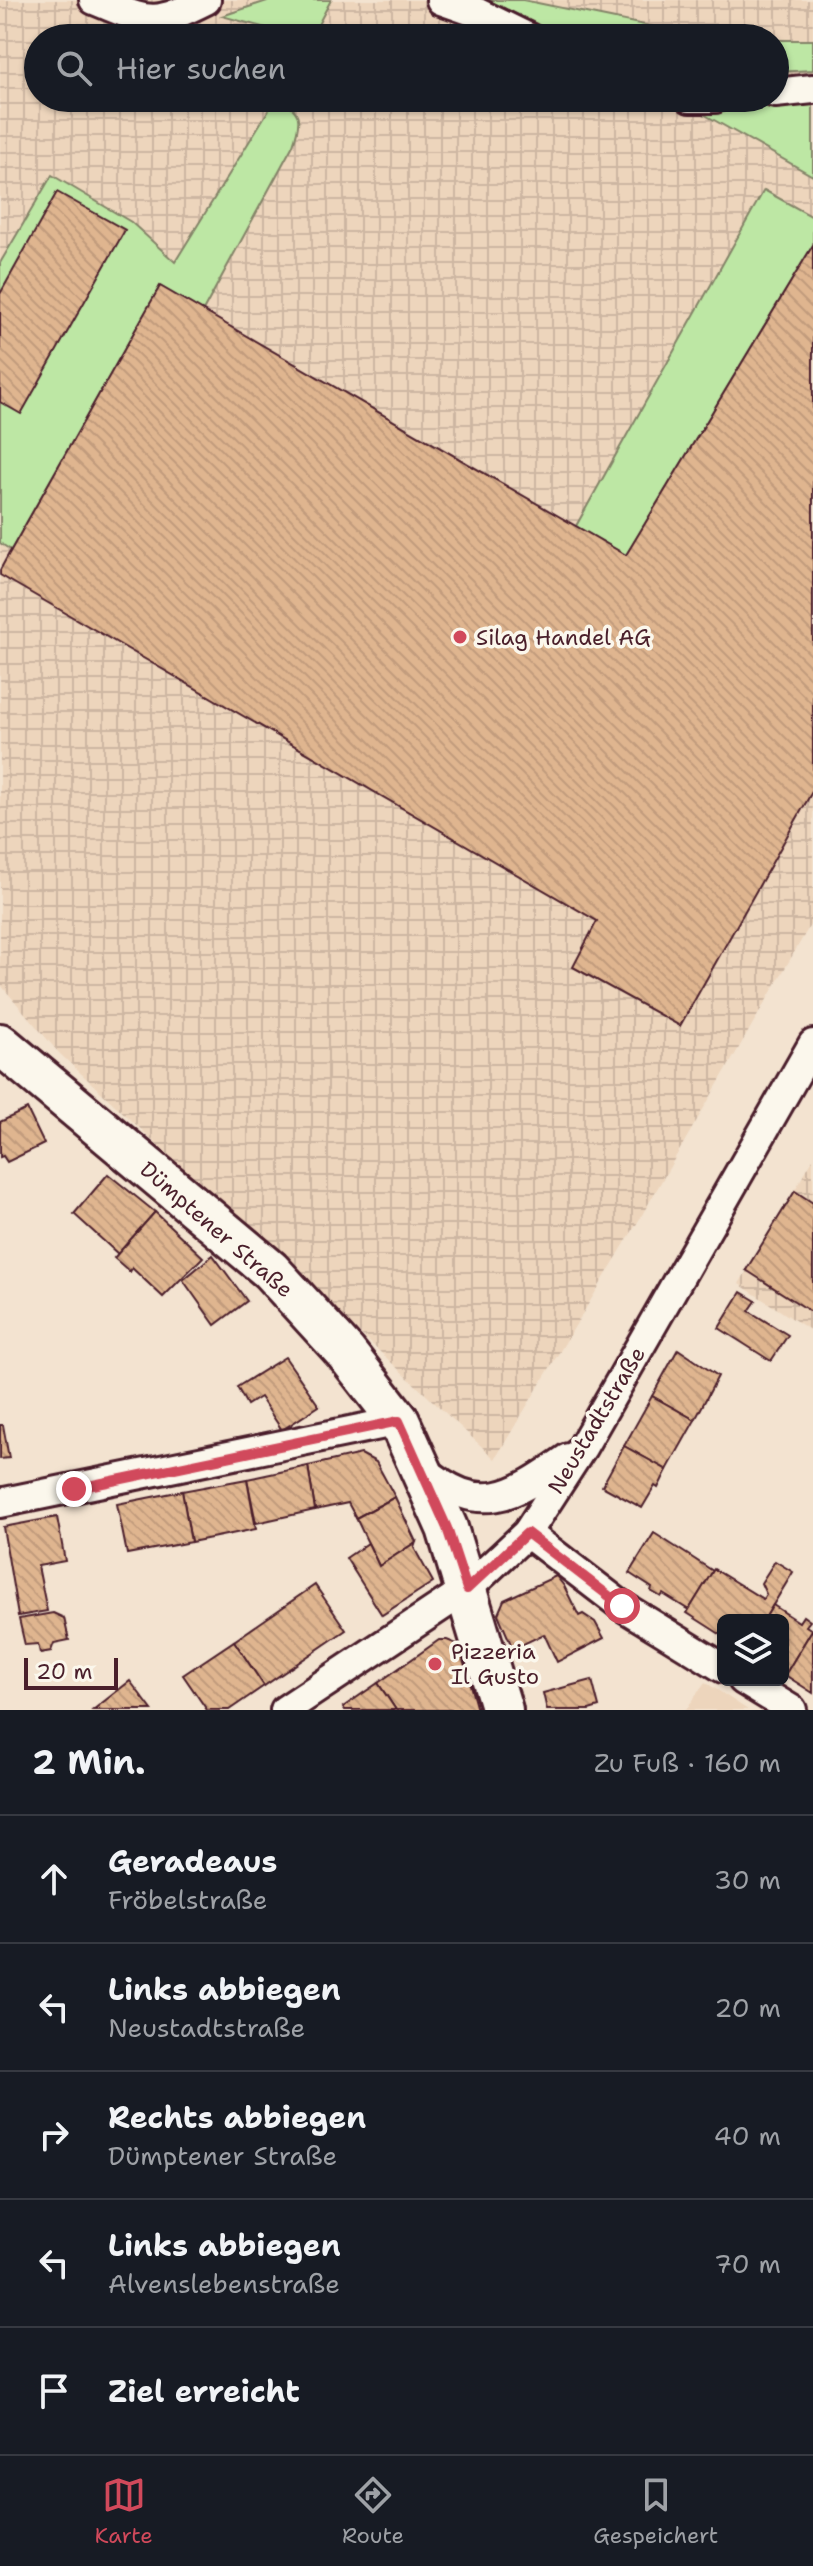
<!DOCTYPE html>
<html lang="de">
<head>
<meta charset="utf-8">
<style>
  :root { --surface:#171b24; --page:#20242c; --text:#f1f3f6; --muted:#9ea1a6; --line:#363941; --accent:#d1495b }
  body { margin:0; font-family:"Shantell Sans",sans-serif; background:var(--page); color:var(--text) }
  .controls { position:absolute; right:24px; bottom:24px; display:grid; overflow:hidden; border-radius:12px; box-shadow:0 2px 6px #0004 }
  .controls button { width:72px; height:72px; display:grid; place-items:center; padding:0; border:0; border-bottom:2px solid var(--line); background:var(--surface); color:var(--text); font:40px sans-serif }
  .scale { position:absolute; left:24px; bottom:20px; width:94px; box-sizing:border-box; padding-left:8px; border:4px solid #4a1f2b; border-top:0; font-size:22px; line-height:28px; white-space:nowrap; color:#4a1f2b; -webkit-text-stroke:6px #fbf7ec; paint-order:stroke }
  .stop { position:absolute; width:24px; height:24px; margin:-18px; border:6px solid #d1495b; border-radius:50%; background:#fff }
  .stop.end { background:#d1495b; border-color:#fff; box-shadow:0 2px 8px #0008 }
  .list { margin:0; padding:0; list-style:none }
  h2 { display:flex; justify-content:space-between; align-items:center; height:104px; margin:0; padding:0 32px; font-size:34px }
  h2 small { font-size:26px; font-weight:400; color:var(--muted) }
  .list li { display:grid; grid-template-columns:52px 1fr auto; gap:24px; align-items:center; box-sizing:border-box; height:128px; padding:0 32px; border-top:2px solid var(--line) }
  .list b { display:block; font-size:30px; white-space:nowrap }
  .list p { margin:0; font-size:26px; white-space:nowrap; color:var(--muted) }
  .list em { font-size:26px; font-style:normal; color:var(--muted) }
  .icon { flex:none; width:44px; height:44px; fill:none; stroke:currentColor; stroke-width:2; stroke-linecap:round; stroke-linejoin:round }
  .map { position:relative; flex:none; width:813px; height:1710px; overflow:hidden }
  .search { position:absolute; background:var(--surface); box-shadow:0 2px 6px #0004; left:24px; right:24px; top:24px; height:88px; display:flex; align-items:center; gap:20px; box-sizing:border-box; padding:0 28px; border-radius:44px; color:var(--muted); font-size:30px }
  .sheet { height:744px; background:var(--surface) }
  nav { display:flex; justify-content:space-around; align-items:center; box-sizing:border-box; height:112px; border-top:2px solid var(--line); background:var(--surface); font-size:22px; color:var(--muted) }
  nav a { display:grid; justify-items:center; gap:4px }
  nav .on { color:var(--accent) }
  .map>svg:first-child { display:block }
</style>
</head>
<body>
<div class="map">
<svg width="813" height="1710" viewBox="0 0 813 1710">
  <defs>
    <pattern id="industrial-grid" width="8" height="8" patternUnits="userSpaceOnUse" patternTransform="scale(2)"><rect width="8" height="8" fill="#edd5bc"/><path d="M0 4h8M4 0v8" fill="none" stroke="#cdb6a2"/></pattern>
    <pattern id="building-back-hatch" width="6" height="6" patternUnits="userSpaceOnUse" patternTransform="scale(2)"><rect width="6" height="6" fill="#dfb58f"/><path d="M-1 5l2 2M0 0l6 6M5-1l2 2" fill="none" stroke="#c19b7c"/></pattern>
  </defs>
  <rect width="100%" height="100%" fill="#f3e3d0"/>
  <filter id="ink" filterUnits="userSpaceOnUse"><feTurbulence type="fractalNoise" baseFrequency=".0125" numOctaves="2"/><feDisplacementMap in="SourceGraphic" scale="16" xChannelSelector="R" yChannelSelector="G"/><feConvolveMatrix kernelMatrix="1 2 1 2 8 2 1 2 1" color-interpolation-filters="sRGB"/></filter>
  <g filter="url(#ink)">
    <!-- built -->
    <polygon fill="#edd5bc" points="705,1682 748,1710 686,1710"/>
    <!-- industrial -->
    <g fill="url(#industrial-grid)" fill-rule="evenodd">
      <path d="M0,0H813V920L639,1220L495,1459L59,1053L0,984ZM38,38H775V98H38Z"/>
      <polygon points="813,1159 813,1332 739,1284"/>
    </g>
    <!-- grass -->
    <g fill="#bde7a4" stroke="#848368" stroke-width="2">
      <polygon points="270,0 331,0 311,38 303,38 222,16"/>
      <polygon points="487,0 523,0 683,33 750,38 565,38"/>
      <polygon points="775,40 813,40 813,70 775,72"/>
      <path d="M276,98C302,110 302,119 293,145L203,311L160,286L11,550L0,543V263L52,175L131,222L175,262Z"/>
      <polygon points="813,103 813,176 691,107 716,111"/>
      <polygon points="764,190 813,217 813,245 626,555 576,526"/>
    </g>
    <!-- building -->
    <g fill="url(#building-back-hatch)" stroke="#4a1f2b" stroke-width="2">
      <polygon points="57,192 125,230 21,414 0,402 0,294"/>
      <polygon points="813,245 813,790 680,1026 573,967 597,921 0,575 0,570 6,559 160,286 626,555"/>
      <polygon points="27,1109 44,1144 7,1162 3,1156 0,1157 0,1122"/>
      <polygon points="108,1174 155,1212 118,1254 74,1214"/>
      <polygon points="795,1191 813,1203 813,1313 746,1270"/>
      <polygon points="155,1212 203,1257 163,1297 132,1268 130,1272 114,1258"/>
      <polygon points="213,1255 247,1301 215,1325 183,1280"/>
      <polygon points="741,1292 756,1301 749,1311 788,1335 771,1361 719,1328"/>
      <polygon points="678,1349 718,1376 695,1420 652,1396"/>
      <polygon points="285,1357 319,1406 282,1430 260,1397 247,1405 237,1387"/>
      <polygon points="652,1396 695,1420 667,1470 624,1446"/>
      <polygon points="0,1425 3,1425 9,1458 0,1459"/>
      <polygon points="624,1446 667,1470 658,1488 655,1486 642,1508 602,1486"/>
      <polygon points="361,1454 376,1462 395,1497 356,1518 348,1503 315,1510 308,1466"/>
      <polygon points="308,1466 315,1510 256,1523 247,1479"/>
      <polygon points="247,1479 256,1529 191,1542 182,1491"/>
      <polygon points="182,1491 191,1542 127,1554 117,1504"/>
      <polygon points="395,1497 416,1542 379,1566 356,1518"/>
      <polygon points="57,1517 65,1561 38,1566 47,1611 18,1616 3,1527"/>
      <polygon points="654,1533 713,1571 689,1610 663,1594 661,1597 651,1591 652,1588 629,1573"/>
      <polygon points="416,1542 414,1548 433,1582 382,1615 346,1558 368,1543 379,1566"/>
      <polygon points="775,1561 793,1572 764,1620 723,1620 723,1636 687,1613 714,1569 763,1599 766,1594 761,1583"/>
      <polygon points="556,1576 564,1586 579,1616 583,1614 595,1622 604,1638 557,1662 544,1634 513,1649 498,1614 504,1600"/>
      <polygon points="315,1585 346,1630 264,1686 234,1641"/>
      <polygon points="773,1605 799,1622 803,1616 810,1621 806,1626 812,1630 785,1675 783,1620 764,1620"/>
      <polygon points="53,1613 64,1618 69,1640 54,1643 51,1651 40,1653 38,1644 25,1645 19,1619"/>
      <polygon points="812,1630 813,1630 813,1693 785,1675"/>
      <polygon points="439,1640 447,1640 459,1645 477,1710 396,1710 378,1683"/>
      <polygon points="234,1641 264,1686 229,1710 207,1710 183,1675"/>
      <polygon points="592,1680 599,1707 589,1710 547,1710 543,1693"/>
      <polygon points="130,1681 152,1710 93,1710"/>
      <polygon points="378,1683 396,1710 345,1710 343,1707"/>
    </g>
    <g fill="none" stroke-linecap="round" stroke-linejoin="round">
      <defs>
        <g id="street">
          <path d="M94,0C150,22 150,28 206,0"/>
          <polyline points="441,0 478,13 529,38"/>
          <polyline points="775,93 813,89"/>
          <polyline points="690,98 715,98"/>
          <path d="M422,1468C480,1518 512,1497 568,1458"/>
          <polyline points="0,1503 399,1421"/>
          <polyline points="527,1533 622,1606 723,1668"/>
          <polyline points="743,1680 792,1710"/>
          <polyline points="285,1710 467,1589 527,1533 582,1448 813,1044"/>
        </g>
        <polyline id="secondary" points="0,1044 270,1270 346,1353 399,1421 447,1528 502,1710"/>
      </defs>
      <!-- street casing -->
      <use href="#street" stroke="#4a1f2b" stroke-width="34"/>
      <!-- secondary casing -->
      <use href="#secondary" stroke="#4a1f2b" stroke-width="46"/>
      <!-- street -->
      <use href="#street" stroke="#fbf7ec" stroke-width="28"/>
      <!-- secondary -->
      <use href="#secondary" stroke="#fbf7ec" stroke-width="40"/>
    </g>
  </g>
  <g fill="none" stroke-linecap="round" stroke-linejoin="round" filter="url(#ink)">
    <!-- route -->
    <polyline stroke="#d1495b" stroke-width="10" points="74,1489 399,1421 447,1528 467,1589 527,1533 622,1606"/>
  </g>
  <!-- markers -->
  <g fill="#d1495b" stroke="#fbf7ec" stroke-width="3">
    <circle cx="460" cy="637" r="8"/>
    <circle cx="435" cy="1664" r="8"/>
  </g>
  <g text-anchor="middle" stroke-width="7" stroke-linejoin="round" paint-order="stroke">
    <!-- poi labels -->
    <g font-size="22" fill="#4a1f2b" stroke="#fbf7ec" text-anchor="start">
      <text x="476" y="645">Silag Handel AG</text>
      <text x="451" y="1659">Pizzeria<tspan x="451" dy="25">Il Gusto</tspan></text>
    </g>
    <!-- street labels -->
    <g font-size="22" fill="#4a1f2b" stroke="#fbf7ec">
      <text transform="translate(217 1229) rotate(41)" y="8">Dümptener Straße</text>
      <text transform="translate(596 1420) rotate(-59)" y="8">Neustadtstraße</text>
    </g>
  </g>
</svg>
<div class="controls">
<button><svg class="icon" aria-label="layers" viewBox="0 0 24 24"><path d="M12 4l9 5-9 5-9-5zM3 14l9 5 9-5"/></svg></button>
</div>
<div class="scale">20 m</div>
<div class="stop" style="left:622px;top:1606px"></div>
<div class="stop end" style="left:74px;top:1489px"></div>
<div class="search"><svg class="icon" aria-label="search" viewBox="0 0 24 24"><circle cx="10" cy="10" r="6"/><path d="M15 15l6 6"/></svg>Hier suchen</div>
</div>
<section class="sheet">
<h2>2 Min.<small>Zu Fuß · 160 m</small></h2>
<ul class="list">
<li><svg class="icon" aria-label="ahead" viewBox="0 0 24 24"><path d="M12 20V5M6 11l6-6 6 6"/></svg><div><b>Geradeaus</b><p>Fröbelstraße</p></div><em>30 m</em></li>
<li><svg class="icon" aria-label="left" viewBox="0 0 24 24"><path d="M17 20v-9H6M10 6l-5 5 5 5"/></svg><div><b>Links abbiegen</b><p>Neustadtstraße</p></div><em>20 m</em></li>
<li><svg class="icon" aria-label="right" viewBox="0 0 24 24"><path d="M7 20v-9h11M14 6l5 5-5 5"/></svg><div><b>Rechts abbiegen</b><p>Dümptener Straße</p></div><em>40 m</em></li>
<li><svg class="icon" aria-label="left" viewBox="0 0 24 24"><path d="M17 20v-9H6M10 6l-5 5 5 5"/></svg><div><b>Links abbiegen</b><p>Alvenslebenstraße</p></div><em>70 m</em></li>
<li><svg class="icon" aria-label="arrive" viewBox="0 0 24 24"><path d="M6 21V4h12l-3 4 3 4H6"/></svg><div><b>Ziel erreicht</b></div></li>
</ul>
</section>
<nav>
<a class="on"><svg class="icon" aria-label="map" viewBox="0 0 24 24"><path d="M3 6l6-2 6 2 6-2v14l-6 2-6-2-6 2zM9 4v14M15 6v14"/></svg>Karte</a>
<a><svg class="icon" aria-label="directions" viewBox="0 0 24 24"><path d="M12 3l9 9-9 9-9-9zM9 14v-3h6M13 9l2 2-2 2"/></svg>Route</a>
<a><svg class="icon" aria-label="saved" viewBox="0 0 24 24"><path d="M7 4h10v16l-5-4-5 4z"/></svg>Gespeichert</a>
</nav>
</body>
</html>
